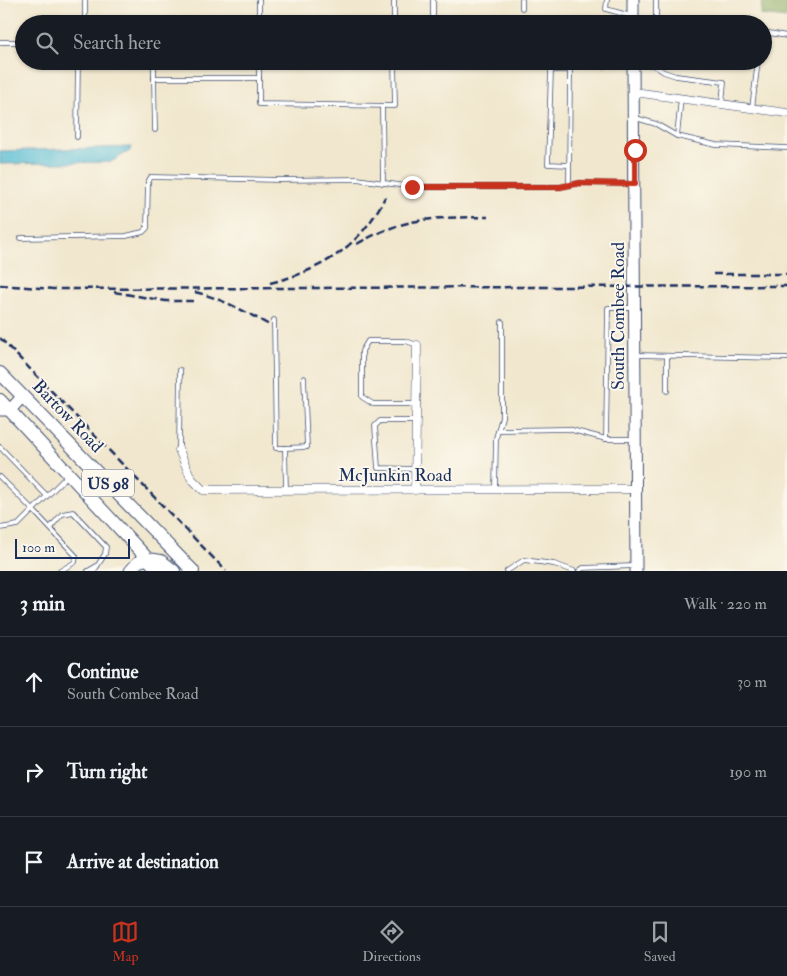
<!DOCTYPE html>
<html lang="en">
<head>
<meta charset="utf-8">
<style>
  :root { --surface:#171b24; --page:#20242c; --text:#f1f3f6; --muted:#9ea1a6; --line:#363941; --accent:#c8321e }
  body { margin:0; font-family:"IM FELL Double Pica",serif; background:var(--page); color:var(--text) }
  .scale { position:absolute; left:15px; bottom:12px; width:115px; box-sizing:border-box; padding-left:5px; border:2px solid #1b2f5e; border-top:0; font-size:14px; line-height:18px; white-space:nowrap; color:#1b2f5e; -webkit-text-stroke:4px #fbf7ec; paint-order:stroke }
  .stop { position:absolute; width:15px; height:15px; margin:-11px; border:4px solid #c8321e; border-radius:50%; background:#fff }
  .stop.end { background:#c8321e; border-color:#fff; box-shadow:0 1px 5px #0008 }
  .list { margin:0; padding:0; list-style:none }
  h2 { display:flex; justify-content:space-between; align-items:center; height:65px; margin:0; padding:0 20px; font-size:21px }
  h2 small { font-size:16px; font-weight:400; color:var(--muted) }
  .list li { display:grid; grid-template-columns:32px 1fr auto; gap:15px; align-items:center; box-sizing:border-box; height:90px; padding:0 20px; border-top:1px solid var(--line) }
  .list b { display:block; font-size:19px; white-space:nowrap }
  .list p { margin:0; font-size:16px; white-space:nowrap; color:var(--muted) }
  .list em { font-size:16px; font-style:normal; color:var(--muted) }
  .icon { flex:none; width:28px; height:28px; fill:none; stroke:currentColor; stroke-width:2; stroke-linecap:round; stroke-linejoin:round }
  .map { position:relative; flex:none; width:787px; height:571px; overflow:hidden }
  .search { position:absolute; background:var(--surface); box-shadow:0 1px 4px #0004; left:15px; right:15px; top:15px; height:55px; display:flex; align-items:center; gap:12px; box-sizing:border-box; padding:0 18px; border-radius:28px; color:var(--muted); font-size:19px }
  .sheet { height:335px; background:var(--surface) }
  nav { display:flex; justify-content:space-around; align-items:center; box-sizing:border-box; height:70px; border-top:1px solid var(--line); background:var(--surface); font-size:14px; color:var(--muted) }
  nav a { display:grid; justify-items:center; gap:2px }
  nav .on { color:var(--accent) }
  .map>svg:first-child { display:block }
</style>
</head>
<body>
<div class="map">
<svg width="787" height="571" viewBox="0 0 787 571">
  <rect width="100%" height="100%" fill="#fbf7ec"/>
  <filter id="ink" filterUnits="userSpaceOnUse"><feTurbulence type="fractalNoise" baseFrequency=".02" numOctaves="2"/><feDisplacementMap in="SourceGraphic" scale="10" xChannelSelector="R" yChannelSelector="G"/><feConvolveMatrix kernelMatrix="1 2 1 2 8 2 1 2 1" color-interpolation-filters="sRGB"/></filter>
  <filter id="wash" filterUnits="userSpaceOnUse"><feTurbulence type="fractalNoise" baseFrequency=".0096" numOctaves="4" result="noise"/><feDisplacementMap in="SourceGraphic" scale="20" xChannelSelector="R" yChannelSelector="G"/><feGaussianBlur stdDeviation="1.12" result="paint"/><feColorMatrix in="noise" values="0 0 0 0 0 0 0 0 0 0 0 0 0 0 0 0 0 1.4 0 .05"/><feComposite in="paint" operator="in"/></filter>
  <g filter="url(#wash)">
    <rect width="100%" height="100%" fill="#f1e7ce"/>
    <!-- forest -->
    <g fill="#87a95d" stroke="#516c5e">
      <polygon points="762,0 787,0 787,18 761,15"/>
      <rect x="533" y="61" width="73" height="4"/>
    </g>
    <!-- water -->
    <polygon fill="#55bbd3" stroke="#387598" points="132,147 131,150 111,162 0,164 0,151"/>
  </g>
  <g filter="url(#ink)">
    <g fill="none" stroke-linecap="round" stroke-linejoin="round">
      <defs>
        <g id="lane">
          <polyline points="85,0 85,24"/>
          <polyline points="394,0 394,24"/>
          <polyline points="433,0 433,24"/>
          <polyline points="522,0 522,8"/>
          <polyline points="607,0 606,9 631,16"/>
          <polyline points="656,21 691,24"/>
          <polyline points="635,23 656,21 656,0"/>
          <polyline points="259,24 259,0"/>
          <polyline points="763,32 787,36"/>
          <polyline points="0,42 24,42"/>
          <polyline points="259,61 259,104 395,106 394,61"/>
          <polyline points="636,63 653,65 664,72 676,76 724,82 722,103"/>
          <polyline points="154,78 154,61"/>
          <polyline points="382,106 383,183"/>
          <polyline points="752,108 758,61"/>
          <polyline points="636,118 656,124 677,136 716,145 787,148"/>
          <polyline points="155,130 154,78 259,78"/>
          <polyline points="677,136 681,98"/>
          <polyline points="77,137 78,61"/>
          <polyline points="569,185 570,70 551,70 548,164 569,165"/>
          <polyline points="21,238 126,236 143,232 147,228 148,182 151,177 281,180 357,179 412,187 560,187 580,183 632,184"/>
          <polyline points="274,320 276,448 285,448 286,490"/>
          <polyline points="636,355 787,358"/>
          <polyline points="667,356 667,391"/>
          <polyline points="416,404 373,404 362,397 362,351 368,341 406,341 417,345"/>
          <polyline points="415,421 380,421 375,426 378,468 415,469"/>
          <polyline points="498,430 568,429 606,439"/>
          <polyline points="633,439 606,439 608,308 634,308"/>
          <polyline points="0,447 47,496"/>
          <polyline points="285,448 307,447 304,378"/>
          <polyline points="179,450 180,370"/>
          <polyline points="0,477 33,510 67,476"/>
          <polyline points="495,489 496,438 502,417 502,322"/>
          <polyline points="0,528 18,525 33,510 76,556 75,562 60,571"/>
          <polyline points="50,528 62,514 73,512 106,547 105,554 94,571"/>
          <polyline points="88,571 97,566"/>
          <polyline points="507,571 524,560 554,564 574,571"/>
          <polyline points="579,571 583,568 634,566"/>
        </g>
        <g id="street">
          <polyline points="634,92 787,113"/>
          <polyline points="179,450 191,478 203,490 636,489"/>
          <polyline points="415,490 417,345"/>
        </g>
        <g id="secondary">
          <polyline points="633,0 633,24"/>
          <polyline points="633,61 636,571"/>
          <polyline points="0,410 10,410 23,396"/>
          <polyline points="130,571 138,562 148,559"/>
        </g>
        <g id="primary">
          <polyline points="0,373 193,571"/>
          <polyline points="0,400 159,571"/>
          <polyline points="148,559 161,561 174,571"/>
        </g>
      </defs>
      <!-- lane casing -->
      <use href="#lane" stroke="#3b4b6f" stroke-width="5.5"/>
      <!-- street casing -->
      <use href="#street" stroke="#3b4b6f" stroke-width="9"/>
      <!-- secondary casing -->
      <use href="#secondary" stroke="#3b4b6f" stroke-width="13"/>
      <!-- primary casing -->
      <use href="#primary" stroke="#3b4b6f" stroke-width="14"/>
      <!-- lane -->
      <use href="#lane" stroke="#fff" stroke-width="4"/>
      <!-- street -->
      <use href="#street" stroke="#fff" stroke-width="8"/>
      <!-- secondary -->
      <use href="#secondary" stroke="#fff" stroke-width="11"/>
      <!-- primary -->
      <use href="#primary" stroke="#fff" stroke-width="12"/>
      <!-- rail -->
      <g stroke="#1b2f5e" stroke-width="2.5" stroke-dasharray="8 4" stroke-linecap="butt">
        <path d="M357,244C406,216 434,218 488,217"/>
        <polyline points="713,274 787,274"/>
        <path d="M270,283C323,270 361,246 385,197"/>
        <polyline points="0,285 53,289 787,286"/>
        <polyline points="114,292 166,301 193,301"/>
        <path d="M195,292C223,299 246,312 271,326"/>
        <polyline points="0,338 226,571"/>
      </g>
    </g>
  </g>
  <g fill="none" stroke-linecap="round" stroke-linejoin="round" filter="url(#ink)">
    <!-- route -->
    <polyline stroke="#c8321e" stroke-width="6" points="412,187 560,187 580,183 635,184 635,150"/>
  </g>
  <g text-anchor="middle" stroke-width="4" stroke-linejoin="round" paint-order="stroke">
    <!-- shield labels -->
    <rect fill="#fbf7ec" stroke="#5e6b89" stroke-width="1" x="82" y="469.5" width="52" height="27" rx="4"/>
    <g font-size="16" font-weight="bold" fill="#1b2f5e">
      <text x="108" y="489">US 98</text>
    </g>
    <!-- street labels -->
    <g font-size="18" fill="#1b2f5e" stroke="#fbf7ec">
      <text transform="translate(618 316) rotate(-90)" y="6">South Combee Road</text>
      <text transform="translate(68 416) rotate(46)" y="6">Bartow Road</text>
      <text x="395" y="481">McJunkin Road</text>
    </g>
  </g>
</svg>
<div class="scale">100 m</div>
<div class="stop" style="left:635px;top:150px"></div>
<div class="stop end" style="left:412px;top:187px"></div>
<div class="search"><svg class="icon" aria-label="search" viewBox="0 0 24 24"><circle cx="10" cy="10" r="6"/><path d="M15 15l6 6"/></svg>Search here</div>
</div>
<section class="sheet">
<h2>3 min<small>Walk · 220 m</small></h2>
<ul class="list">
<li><svg class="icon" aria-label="ahead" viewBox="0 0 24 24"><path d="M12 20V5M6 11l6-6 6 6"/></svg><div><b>Continue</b><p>South Combee Road</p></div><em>30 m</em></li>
<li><svg class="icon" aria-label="right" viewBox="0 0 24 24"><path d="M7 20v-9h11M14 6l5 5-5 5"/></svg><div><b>Turn right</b></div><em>190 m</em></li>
<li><svg class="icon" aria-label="arrive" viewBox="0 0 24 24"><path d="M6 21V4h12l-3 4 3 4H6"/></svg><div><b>Arrive at destination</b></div></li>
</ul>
</section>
<nav>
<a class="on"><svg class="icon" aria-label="map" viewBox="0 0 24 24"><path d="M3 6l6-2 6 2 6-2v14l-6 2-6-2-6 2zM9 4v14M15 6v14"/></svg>Map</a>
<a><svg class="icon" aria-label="directions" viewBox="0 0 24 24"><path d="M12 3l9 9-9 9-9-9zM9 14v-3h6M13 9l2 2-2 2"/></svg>Directions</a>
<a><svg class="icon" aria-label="saved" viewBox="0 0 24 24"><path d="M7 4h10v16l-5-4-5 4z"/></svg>Saved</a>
</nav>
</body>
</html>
